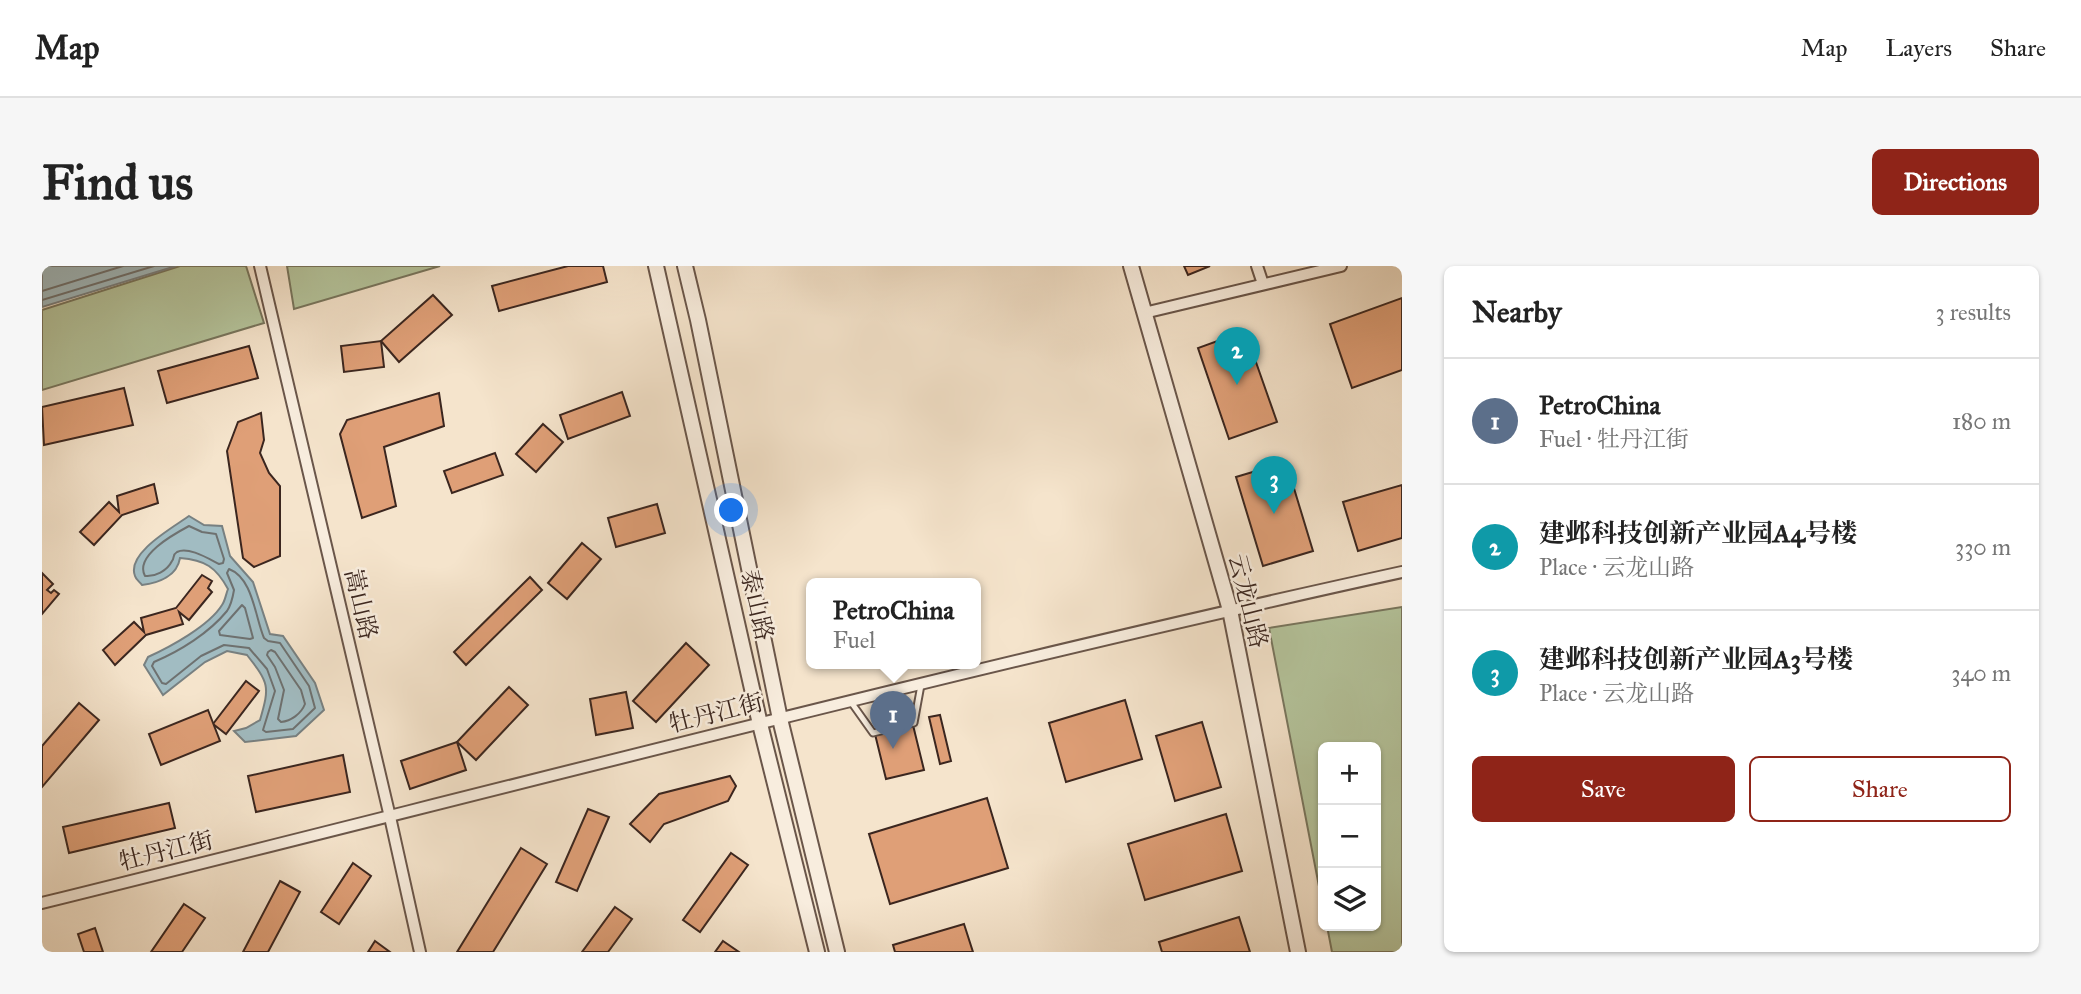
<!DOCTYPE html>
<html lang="en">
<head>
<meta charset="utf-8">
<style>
  :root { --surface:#fff; --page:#f6f6f6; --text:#222; --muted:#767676; --line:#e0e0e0; --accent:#8f2418 }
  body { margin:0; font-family:"IM FELL Great Primer","Noto Serif SC",serif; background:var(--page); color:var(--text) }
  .controls { position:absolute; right:21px; bottom:21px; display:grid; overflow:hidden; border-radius:10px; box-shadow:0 2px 5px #0004 }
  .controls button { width:63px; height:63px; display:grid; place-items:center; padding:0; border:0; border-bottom:2px solid var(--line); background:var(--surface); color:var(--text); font:35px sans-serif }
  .you { position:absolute; left:690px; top:245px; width:24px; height:24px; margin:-18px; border:5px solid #fff; border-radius:50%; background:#1a73e8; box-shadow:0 0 0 10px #1a73e833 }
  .badge { display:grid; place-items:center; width:46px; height:46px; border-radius:50%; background:var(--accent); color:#fff; font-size:23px; font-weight:700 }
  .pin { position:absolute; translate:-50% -58px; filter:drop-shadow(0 2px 4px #0008) }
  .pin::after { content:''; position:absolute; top:37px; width:24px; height:21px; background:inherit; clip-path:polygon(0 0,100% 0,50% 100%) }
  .popup { position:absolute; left:764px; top:312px; width:175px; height:91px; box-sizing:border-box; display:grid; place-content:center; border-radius:10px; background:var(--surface); filter:drop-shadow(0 2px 5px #0005); font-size:23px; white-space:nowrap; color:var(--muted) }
  .popup b { font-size:26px; color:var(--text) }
  .popup::after { content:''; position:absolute; left:50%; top:100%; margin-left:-14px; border:14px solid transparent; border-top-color:var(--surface) }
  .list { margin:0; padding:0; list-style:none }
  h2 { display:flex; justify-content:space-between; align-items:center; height:91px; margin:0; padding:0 28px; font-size:30px }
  h2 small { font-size:23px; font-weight:400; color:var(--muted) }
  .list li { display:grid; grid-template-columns:46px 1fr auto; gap:21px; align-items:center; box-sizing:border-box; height:126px; padding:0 28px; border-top:2px solid var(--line) }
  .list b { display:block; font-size:26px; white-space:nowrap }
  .list p { margin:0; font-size:23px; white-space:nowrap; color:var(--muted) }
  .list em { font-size:23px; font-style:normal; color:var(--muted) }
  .actions { display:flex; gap:14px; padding:21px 28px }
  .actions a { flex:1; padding:16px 0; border:2px solid var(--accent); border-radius:10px; text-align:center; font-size:24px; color:var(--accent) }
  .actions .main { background:var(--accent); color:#fff }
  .icon { flex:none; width:38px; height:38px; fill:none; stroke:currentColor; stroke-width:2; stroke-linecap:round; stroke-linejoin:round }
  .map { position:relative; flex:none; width:1360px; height:686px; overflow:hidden; border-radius:10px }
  header { display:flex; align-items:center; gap:42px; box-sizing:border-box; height:98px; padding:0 35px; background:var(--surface); border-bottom:2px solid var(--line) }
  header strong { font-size:33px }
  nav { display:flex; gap:38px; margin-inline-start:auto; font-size:24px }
  .intro { display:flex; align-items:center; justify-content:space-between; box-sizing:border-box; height:168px; padding:0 42px }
  h1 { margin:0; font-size:49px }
  .button { padding:18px 32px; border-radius:10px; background:var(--accent); color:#fff; font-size:24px; font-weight:700 }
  main { display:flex; gap:42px; padding:0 42px }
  aside { flex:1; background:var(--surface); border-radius:10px; box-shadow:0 2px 5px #0004 }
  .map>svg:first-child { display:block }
</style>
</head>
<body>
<header>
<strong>Map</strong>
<nav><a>Map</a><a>Layers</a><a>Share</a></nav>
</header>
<div class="intro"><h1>Find us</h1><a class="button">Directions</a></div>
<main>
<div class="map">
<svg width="1360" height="686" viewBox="0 0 1360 686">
  <rect width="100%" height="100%" fill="#f5e4cc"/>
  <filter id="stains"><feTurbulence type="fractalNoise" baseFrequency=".00286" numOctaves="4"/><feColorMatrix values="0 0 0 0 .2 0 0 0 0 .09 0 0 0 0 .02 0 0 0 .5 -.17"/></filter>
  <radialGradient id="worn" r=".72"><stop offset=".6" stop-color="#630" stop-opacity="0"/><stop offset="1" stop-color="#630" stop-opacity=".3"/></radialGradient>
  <!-- green -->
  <g fill="#b5c59d" stroke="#78765e" stroke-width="2">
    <polygon points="138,0 204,0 222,57 0,124 0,44"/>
    <polygon points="245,0 398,0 252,43"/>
    <polygon points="1360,341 1360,686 1290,686 1285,660 1334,660 1334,481 1281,481 1281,641 1227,362"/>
  </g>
  <!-- water -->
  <g fill="#a1bcc2" stroke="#788081" stroke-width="2">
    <polygon points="0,0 134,0 0,41"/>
    <path d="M147,250L162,259L180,260L188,290L211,316L228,368L241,370L273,417L282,444L254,470L203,476L192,465L204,462L218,454C228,420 227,417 205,389L185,385L163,396L121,429L102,399L106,391C128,381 167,360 180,339C183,335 184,328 186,323C174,301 163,294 138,292C135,310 117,317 100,319C98,316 94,314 93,310C84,287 132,261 147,250Z"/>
  </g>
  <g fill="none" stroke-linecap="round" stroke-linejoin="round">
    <!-- shore -->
    <g stroke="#6e7170" stroke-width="2">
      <polyline points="0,25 81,0"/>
      <polyline points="0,34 112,0"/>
      <path d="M147,260L160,266L174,268L182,293L181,297L177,298C167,293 146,280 135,286C130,289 133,291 130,295C125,305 113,311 103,310C92,290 132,268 147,260Z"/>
      <path d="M187,303C211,312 213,351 222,372L226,375L238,377L267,420L273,442L251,463L224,466L221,464L233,425L225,403L207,382L182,379L159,390L124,418L120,417L110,400L112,396C138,385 167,367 185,345C189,339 191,330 192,324L185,307Z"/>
      <polygon points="200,339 203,342 211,372 208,373 178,369 177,365"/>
      <path d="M229,384L233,386L259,424L263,438C259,448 249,455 239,456L236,453L242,424L233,401L225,389L226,386Z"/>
    </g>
  </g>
  <!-- building -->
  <g fill="#df9f77" stroke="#3b261f" stroke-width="2">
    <polygon points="526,0 561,0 565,16 457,45 450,20"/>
    <polygon points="1142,0 1168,0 1146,9"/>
    <polygon points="391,29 410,49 357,96 339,75"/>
    <polygon points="1360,32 1360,104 1310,122 1288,58"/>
    <polygon points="1203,65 1235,156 1187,173 1156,82"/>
    <polygon points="339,75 342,101 302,106 299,80"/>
    <polygon points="207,80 216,112 125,137 116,105"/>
    <polygon points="82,122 91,159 2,179 0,141"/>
    <polygon points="580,126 588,150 526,173 518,149"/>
    <polygon points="397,127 402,160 342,181 354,240 320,252 298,168 305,154"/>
    <polygon points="219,147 222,174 218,187 227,207 238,220 238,290 212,301 201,292 185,185 196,156"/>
    <polygon points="501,158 521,176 494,206 474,188"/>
    <polygon points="453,187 461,209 410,227 402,205"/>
    <polygon points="1244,196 1271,285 1221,300 1194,211"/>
    <polygon points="112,218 116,237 80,249 52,279 38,266 67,236 77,246 75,230"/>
    <polygon points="1360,219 1360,272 1316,285 1301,236"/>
    <polygon points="615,238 623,267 574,281 566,252"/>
    <polygon points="540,277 559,293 525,333 506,317"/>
    <polygon points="0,307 11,318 5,324 9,327 12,324 17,328 0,348"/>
    <polygon points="160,309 170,315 166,322 170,326 147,354 137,346 141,358 104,369 73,399 61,384 92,356 102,366 99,352 134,342"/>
    <polygon points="488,311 500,324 424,399 412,386"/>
    <polygon points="644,377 667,399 614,456 591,435"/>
    <polygon points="204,415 217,425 184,468 171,458"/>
    <polygon points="467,421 486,439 434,494 415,476"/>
    <polygon points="584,426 591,462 554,469 548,433"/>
    <polygon points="1083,434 1100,493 1024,516 1007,457"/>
    <polygon points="37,437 57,454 0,521 0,480"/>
    <polygon points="166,444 178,475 119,499 107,468"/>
    <polygon points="898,449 909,495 898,498 887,451"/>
    <polygon points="870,455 882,504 844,513 832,464"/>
    <polygon points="1160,456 1179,521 1133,535 1114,470"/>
    <polygon points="415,476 424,504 368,523 359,495"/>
    <polygon points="301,489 308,526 214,546 206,510"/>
    <polygon points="688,510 694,520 686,535 622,558 608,576 588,558 617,528"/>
    <polygon points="945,532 966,602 848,638 827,568"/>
    <polygon points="127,537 133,562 27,587 21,561"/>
    <polygon points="546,543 567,551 535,625 514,616"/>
    <polygon points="1184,548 1200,605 1103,634 1086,578"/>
    <polygon points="479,582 505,598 451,686 415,686"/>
    <polygon points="689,587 706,599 658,666 641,654"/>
    <polygon points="311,597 329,610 297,658 279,646"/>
    <polygon points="238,615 258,626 226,686 201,686"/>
    <polygon points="142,638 163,652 140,686 109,686"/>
    <polygon points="573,641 590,653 566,686 540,686"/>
    <polygon points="1197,651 1208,686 1120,686 1117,676"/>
    <polygon points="922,658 931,686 853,686 851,679"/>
    <polygon points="53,662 61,686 42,686 36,668"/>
    <polygon points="333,675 348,686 326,686"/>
    <polygon points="681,675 697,686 673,686"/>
  </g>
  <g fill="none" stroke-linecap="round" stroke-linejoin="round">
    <defs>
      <polyline id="service" points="809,436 831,467 872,457 879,419"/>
      <g id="minor">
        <polyline points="218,0 348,551 378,686"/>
        <polyline points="1215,0 1221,18"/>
        <polyline points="1102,47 1299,0"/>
        <path d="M0,637C453,525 904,406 1360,306"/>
      </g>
      <g id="tertiary">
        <polyline points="614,0 718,458 775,686"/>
        <polyline points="643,0 656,54 738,453 795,686"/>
        <polyline points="1089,0 1188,344 1256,686"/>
      </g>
    </defs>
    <!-- service casing -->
    <use href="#service" stroke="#6a564a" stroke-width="9"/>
    <!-- minor casing -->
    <use href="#minor" stroke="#6a564a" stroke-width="14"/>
    <!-- tertiary casing -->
    <use href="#tertiary" stroke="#6a564a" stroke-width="18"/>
    <!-- service -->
    <use href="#service" stroke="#f8edde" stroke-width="5"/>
    <!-- minor -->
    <use href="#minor" stroke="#f8edde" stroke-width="10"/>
    <!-- tertiary -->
    <use href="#tertiary" stroke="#f8edde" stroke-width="14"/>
  </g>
  <g text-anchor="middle" stroke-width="5" stroke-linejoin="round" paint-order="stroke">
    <!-- street labels -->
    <g font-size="24" fill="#3b261f" stroke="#f8edde">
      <text transform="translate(1206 335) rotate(76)" y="8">云龙山路</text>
      <text transform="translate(319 338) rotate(77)" y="8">嵩山路</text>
      <text transform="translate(715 339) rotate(77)" y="8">泰山路</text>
      <text transform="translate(674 447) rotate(-14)" y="8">牡丹江街</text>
      <text transform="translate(124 585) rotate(-14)" y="8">牡丹江街</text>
    </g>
  </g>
  <rect width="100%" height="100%" filter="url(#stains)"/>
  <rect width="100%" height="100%" fill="url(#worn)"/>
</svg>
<div class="controls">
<button>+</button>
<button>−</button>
<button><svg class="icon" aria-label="layers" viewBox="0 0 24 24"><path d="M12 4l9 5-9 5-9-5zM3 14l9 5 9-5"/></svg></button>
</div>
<div class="you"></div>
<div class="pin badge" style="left:851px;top:483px;background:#5c6f8a">1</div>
<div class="popup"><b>PetroChina</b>Fuel</div>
<div class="pin badge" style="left:1195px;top:119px;background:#0f9aa8">2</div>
<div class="pin badge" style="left:1232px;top:248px;background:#0f9aa8">3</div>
</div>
<aside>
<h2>Nearby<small>3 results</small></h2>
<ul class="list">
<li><span class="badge" style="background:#5c6f8a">1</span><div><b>PetroChina</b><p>Fuel · 牡丹江街</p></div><em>180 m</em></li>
<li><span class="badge" style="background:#0f9aa8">2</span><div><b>建邺科技创新产业园A4号楼</b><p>Place · 云龙山路</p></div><em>330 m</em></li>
<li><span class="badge" style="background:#0f9aa8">3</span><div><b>建邺科技创新产业园A3号楼</b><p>Place · 云龙山路</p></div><em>340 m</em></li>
</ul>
<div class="actions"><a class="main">Save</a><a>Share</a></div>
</aside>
</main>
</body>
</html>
